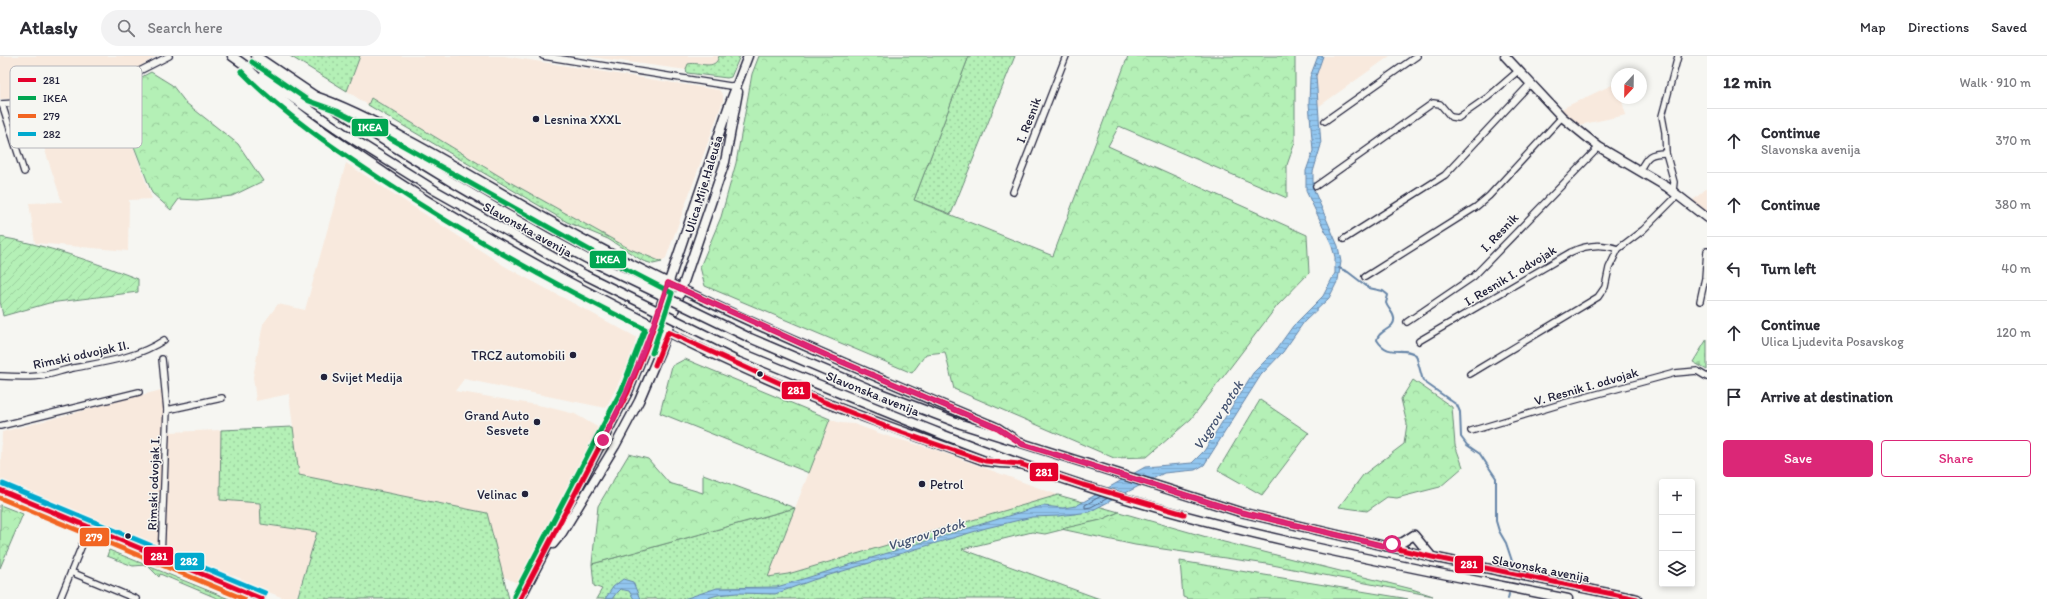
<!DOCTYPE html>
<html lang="en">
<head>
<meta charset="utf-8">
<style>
  :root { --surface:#fff; --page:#f2f2f3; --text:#2b2b33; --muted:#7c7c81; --line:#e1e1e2; --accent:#db2777 }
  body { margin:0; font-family:Itim,sans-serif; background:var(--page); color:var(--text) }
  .controls { position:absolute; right:12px; bottom:12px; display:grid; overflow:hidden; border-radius:4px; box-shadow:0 2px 6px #0003 }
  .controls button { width:36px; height:36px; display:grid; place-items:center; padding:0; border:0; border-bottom:1px solid var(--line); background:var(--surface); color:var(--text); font:20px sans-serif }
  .compass { position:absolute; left:1611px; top:12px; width:36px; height:36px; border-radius:50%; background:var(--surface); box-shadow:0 2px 6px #0003; rotate:202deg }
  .stop { position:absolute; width:12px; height:12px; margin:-9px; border:3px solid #db2777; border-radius:50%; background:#fff }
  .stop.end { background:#db2777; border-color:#fff; box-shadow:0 1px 4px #0008 }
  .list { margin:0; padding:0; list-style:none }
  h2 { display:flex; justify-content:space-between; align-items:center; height:52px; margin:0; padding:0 16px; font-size:17px }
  h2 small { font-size:13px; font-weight:400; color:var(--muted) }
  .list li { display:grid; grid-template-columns:26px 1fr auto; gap:12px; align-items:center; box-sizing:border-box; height:64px; padding:0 16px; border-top:1px solid var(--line) }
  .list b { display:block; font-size:15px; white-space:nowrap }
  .list p { margin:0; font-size:13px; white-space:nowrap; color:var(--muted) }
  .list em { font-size:13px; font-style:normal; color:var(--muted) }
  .actions { display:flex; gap:8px; padding:12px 16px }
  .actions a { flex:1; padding:9px 0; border:1px solid var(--accent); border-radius:4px; text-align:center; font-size:14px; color:var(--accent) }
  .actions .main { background:var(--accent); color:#fff }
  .icon { flex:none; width:22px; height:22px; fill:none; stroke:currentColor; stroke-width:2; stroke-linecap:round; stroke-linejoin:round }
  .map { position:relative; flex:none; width:1707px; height:543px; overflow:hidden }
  header { display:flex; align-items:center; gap:24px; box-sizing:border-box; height:56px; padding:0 20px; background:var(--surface); border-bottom:1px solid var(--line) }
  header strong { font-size:19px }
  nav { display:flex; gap:22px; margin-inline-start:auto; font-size:14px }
  .search { width:280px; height:36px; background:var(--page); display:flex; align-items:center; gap:10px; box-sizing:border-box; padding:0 14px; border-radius:22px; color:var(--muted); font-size:15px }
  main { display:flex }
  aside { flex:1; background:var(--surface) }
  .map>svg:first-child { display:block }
</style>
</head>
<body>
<header>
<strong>Atlasly</strong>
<div class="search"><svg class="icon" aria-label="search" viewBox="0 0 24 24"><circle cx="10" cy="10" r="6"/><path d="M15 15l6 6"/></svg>Search here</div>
<nav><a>Map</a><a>Directions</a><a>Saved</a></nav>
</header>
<main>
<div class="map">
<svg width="1707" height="543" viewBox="0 0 1707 543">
  <defs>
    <pattern id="grass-dots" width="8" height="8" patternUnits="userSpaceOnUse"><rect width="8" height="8" fill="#b4f0b6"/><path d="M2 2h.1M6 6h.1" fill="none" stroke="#9ace9d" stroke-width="1.8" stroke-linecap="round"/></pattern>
    <pattern id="forest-crowns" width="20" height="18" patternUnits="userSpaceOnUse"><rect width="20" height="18" fill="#b4f0b6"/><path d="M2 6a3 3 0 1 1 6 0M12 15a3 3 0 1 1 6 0" fill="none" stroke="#9ace9d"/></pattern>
    <pattern id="cemetery-stones" width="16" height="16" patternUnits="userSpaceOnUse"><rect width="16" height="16" fill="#b4f0b6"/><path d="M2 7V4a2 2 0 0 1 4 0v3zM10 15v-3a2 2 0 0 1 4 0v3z" fill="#9ace9d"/></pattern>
    <pattern id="garden-furrows" width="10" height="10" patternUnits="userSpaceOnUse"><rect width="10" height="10" fill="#b4f0b6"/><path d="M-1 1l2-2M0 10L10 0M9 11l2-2" fill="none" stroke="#9ace9d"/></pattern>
    <pattern id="water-rules" width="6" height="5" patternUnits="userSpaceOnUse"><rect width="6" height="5" fill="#92c6ef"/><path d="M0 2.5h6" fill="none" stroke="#7eaace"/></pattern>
  </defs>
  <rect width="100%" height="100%" fill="#f6f6f2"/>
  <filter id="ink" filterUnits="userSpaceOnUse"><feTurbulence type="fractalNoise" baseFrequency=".025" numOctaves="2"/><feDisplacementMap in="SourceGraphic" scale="8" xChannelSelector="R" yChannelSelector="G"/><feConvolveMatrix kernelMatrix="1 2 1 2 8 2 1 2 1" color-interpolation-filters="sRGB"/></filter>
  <g filter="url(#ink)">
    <!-- built -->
    <g fill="#f8e9dd">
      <polygon points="0,0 157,0 121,21 98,28 48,41 0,43"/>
      <polygon points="360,0 504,0 719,34 723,39 723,45 666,202 662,206 630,193 506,124 371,42 368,49 347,35"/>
      <polygon points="584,0 737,0 716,18"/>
      <polygon points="1323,0 1390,0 1318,51 1316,20"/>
      <polygon points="1616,27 1617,42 1621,42 1626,59 1579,69 1561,53"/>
      <polygon points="114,37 152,143 129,144 128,195 35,187 29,147 62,146 31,52 74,50"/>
      <polygon points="346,107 506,211 636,281 633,298 606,352 464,323 455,335 543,350 575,358 599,372 517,527 502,520 487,457 299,419 289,338 256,345 253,321 263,268 278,248 305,254"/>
      <polygon points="1707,132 1707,158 1691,146"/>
      <polygon points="161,334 169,376 221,374 220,444 260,447 261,468 317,476 296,543 286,543 0,429 2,376"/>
      <polygon points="830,363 840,367 854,368 887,380 933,393 1058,439 788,518 768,521"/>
    </g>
    <!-- grass -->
    <g fill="url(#grass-dots)" stroke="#6b8978">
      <polygon points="290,0 360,0 347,35"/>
      <path d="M719,0H740L731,21L727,22L687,17L686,13L688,8C699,5 715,16 719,0Z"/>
      <polygon points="969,0 1015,0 951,158 914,144"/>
      <polygon points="371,42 506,124 630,193 662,206 653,208 643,205 608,183 567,166 368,49"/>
      <polygon points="293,371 299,419 487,457 509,543 297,543 317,476 261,468 260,447 220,444 221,374"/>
      <polygon points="1058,439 1119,456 1101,464 1045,478 1032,476 962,493 1100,543 596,543 602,533 594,530 592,508 795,452 768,521 788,518"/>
      <polygon points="109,494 146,509 133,510 107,500"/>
      <polygon points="148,510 229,543 219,543 160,518 159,521"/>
    </g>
    <!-- forest -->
    <g fill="url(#forest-crowns)" stroke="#6b8978">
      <polygon points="759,0 969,0 914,144 1053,200 1128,0 1295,0 1295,86 1287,109 1287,142 1119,70 1108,90 1307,179 1309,217 1277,250 1191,363 1147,401 1114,402 954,333 945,296 926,298 912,317 705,230 700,211 721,161 736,107 752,18"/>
      <polygon points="151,16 172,29 186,47 238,88 263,125 232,140 197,144 179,143 171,154 152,137 113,36"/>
      <polygon points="685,303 830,363 809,417 660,357 672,310"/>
      <polygon points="1413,324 1452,351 1455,389 1463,411 1440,431 1397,442 1387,441 1367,455 1339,451 1363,419 1404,388 1407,368 1401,343"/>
      <polygon points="1260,344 1309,377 1262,439 1218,414"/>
      <polygon points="629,398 648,403 669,427 703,437 703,418 795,452 592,508 598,450"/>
      <polygon points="0,449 23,458 0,512"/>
      <polygon points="1119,456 1224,486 1412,533 1433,540 1267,508 1135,489 1061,473 1101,464"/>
      <polygon points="1180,505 1403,542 1408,543 1188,543 1183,541"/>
    </g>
    <!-- cemetery -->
    <polygon fill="url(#cemetery-stones)" stroke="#6b8978" points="1707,283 1707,314 1693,306"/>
    <!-- garden -->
    <path fill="url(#garden-furrows)" stroke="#6b8978" d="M0,181C43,188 97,207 138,223V236L49,247L3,260L0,245Z"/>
    <!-- water -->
    <g fill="url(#water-rules)" stroke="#6584a7">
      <polygon points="1318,0 1323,0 1316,20 1321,89 1313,116 1313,132 1338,190 1341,206 1338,224 1329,242 1304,266 1283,296 1261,319 1204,409 1195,414 1164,417 1089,456 1059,460 1032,461 986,472 813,524 775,538 737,537 718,539 704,543 684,543 717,532 777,531 1034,452 1043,450 1063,452 1076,450 1145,411 1192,407 1204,395 1253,317 1275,295 1293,270 1323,240 1335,217 1335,201 1331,187 1306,135 1306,115 1313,95 1309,47 1310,21"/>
      <polygon points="623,523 633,526 640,543 634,543 629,535 620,533 617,536 612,543 605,543 613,531"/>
    </g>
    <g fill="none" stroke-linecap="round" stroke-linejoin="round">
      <!-- shore -->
      <polyline stroke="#4f6483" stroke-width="1" points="1101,440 1085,449 1085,452 1091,451 1108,442"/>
      <!-- stream -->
      <g stroke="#6584a7" stroke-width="2">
        <path d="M1339,212L1348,216L1369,232L1383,235L1388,239L1386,247C1388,253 1393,256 1394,262C1396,273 1378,274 1377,284C1389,303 1403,289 1416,299L1423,325L1457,349L1460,356L1461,381L1467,389L1480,398L1496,422V465L1499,475L1506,487L1513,508"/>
        <polyline points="1508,543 1509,538"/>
      </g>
      <defs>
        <g id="street">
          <polyline points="543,0 730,30 738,29"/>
          <polyline points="0,48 74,43 100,35 169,0"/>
          <polyline points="2,48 24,116"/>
          <polyline points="1325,65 1417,0"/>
          <path d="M1640,114C1647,100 1650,97 1666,97"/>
          <polyline points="1316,130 1433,47 1440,48 1451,61 1458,62 1488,41 1518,15"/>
          <polyline points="1673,135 1674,126 1666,97 1665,76 1662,60 1678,0"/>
          <polyline points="1013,136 1066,0"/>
          <polyline points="1344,183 1445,119 1530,28"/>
          <polyline points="1365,221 1476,151 1489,140 1562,61"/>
          <polyline points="1700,245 1705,222 1707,195"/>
          <polyline points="1407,266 1473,221 1599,91"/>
          <path d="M1419,285L1571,196C1586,189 1601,187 1618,193"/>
          <polyline points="1470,318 1598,241 1605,231 1609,212 1618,193 1643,174 1678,139"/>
          <path d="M0,320C15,321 31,322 46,319C55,317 64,314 73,312C105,306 137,302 164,284"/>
          <polyline points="167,354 222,342"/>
          <polyline points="0,370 139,336"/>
          <polyline points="1471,375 1568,346 1675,317 1697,315 1707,321"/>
          <polyline points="0,434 262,543"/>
          <polyline points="161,502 167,354 162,303"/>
          <polyline points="71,516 136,543"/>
          <polyline points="60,543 89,472"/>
        </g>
        <g id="secondary">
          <polyline points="232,0 249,12"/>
          <path d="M256,0C366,76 475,143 593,206"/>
          <polyline points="1505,0 1562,61 1599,91 1667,131 1707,162"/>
          <path d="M246,10C286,53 337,85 386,118C439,154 494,185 550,216C631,259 713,301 798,336C860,361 923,382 985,405L1000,407L1020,408"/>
          <polyline points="262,21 345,78 436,135 585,219"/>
          <path d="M312,39C345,50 376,66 406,83C470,117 532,157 596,190C726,259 863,315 998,372L1013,382"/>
          <polyline points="750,282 872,334 961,368 1240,456 1432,501 1637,543"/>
          <path d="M742,297C855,343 966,391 1082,429C1240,481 1405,510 1568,543"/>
          <polyline points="553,488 562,477 615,390 639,345 661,293 725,106 738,36"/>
          <polyline points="1386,490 1403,486 1414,479 1432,501"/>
          <polyline points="520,543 628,336 648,287 728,52 748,0"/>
        </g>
      </defs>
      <!-- street casing -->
      <use href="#street" stroke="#22223b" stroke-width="8"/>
      <!-- secondary casing -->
      <use href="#secondary" stroke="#22223b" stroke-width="11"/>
      <!-- street -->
      <use href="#street" stroke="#f6f6f2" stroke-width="5.5"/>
      <!-- secondary -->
      <use href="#secondary" stroke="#f6f6f2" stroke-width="8"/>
      <defs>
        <g id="secondary-bridge">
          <polyline points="593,206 750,282"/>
          <polyline points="585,219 742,297"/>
        </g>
      </defs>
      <!-- secondary-bridge casing -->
      <use href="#secondary-bridge" stroke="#22223b" stroke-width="11" stroke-linecap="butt"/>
      <!-- secondary-bridge -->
      <use href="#secondary-bridge" stroke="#f6f6f2" stroke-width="8"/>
      <defs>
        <g id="bus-1">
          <polyline points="655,309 668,276 797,335 892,373 985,405 1020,408 1083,429 1184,458"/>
          <polyline points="0,434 262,543"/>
          <polyline points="520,543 628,336 648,287 668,227 828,300 998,372 1022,388 1240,456 1432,501 1637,543"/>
        </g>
        <g id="bus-2">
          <polyline points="252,6 309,45 337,55 379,76 591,195 672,237 652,297"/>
          <path d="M241,15C283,58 332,91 382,124C466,179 554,229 645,273L622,333L514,540"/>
        </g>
        <polyline id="bus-3" points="0,442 244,543"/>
        <polyline id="bus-4" points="3,428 265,537"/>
      </defs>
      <!-- bus-1 casing -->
      <use href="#bus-1" stroke="#f6f6f2" stroke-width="8"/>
      <!-- bus-2 casing -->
      <use href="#bus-2" stroke="#f6f6f2" stroke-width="8"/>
      <!-- bus-3 casing -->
      <use href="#bus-3" stroke="#f6f6f2" stroke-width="8"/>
      <!-- bus-4 casing -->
      <use href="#bus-4" stroke="#f6f6f2" stroke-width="8"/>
      <!-- bus-1 -->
      <use href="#bus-1" stroke="#e4002b" stroke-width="5"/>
      <!-- bus-2 -->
      <use href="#bus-2" stroke="#00a651" stroke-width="5"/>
      <!-- bus-3 -->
      <use href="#bus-3" stroke="#f26522" stroke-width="5"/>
      <!-- bus-4 -->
      <use href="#bus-4" stroke="#00a9ce" stroke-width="5"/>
    </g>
  </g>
  <g fill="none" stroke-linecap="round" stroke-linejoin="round" filter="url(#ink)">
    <!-- route -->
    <path stroke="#db2777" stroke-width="5" d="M603,384C630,332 650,282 668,227L828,300L998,372L1022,388L1240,456L1384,490L1392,488"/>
  </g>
  <!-- markers -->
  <g fill="#22223b" stroke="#f6f6f2" stroke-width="1.5">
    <circle cx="536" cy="63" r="4"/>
    <circle cx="573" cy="299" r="4"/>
    <circle cx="760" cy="318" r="3.5"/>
    <circle cx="324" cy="321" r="4"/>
    <circle cx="537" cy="366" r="4"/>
    <circle cx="922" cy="428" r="4"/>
    <circle cx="525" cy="438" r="4"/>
    <circle cx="128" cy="480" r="3.5"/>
  </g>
  <g text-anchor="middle" stroke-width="3" stroke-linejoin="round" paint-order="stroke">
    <!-- poi labels -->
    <g font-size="13" fill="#22223b" stroke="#f6f6f2" text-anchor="start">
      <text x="544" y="68">Lesnina XXXL</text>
      <text x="565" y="304" text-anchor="end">TRCZ automobili</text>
      <text x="332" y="326">Svijet Medija</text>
      <text x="529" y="364" text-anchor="end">Grand Auto<tspan x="529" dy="15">Sesvete</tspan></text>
      <text x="930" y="433">Petrol</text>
      <text x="517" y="443" text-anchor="end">Velinac</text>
    </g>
    <!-- street labels -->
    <g font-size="13" fill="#22223b" stroke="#f6f6f2">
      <text transform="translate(1028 64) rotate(-69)" y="5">I. Resnik</text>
      <text transform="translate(703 128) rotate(-73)" y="5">Ulica Mije Haleuša</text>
      <text transform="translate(528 173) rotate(29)" y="5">Slavonska avenija</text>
      <text transform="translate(1499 176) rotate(-46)" y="5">I. Resnik</text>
      <text transform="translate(1510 219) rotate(-31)" y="5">I. Resnik I. odvojak</text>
      <text transform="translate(81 298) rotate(-12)" y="5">Rimski odvojak II.</text>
      <text transform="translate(1586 330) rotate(-16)" y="5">V. Resnik I. odvojak</text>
      <text transform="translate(873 337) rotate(22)" y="5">Slavonska avenija</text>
      <text transform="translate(153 427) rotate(-88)" y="5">Rimski odvojak I.</text>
      <text transform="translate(1541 512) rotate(11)" y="5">Slavonska avenija</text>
    </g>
    <!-- water labels -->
    <g font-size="14" font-style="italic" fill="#445371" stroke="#f6f6f2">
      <text transform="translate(1218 359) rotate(-57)" y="5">Vugrov potok</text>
      <text transform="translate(926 478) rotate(-17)" y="5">Vugrov potok</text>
    </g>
  </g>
  <!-- legend -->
  <rect x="10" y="10" width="132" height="82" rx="6" fill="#f6f6f2" stroke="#b6b6bb" stroke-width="1"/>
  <rect x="18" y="22" width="18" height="4" fill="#e4002b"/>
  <rect x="18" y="40" width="18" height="4" fill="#00a651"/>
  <rect x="18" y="58" width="18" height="4" fill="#f26522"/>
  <rect x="18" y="76" width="18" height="4" fill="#00a9ce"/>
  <g font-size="11" fill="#22223b">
    <text x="43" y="28">281</text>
    <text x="43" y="46">IKEA</text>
    <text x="43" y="64">279</text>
    <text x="43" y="82">282</text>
  </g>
  <g stroke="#f6f6f2" stroke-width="1.5">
    <rect x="351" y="62" width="38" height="19" rx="4" fill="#00a651"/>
    <rect x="589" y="194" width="38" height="19" rx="4" fill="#00a651"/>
    <rect x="781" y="325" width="30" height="19" rx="4" fill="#e4002b"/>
    <rect x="1029" y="406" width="30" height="20" rx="4" fill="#e4002b"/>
    <rect x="79" y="471" width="31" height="20" rx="4" fill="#f26522"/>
    <rect x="143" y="490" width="31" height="20" rx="4" fill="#e4002b"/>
    <rect x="174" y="496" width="31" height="19" rx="4" fill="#00a9ce"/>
    <rect x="1454" y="499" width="30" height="19" rx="4" fill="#e4002b"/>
  </g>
  <g font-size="11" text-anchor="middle" font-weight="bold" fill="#fff">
    <text x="370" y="75">IKEA</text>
    <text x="608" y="207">IKEA</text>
    <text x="796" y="338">281</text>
    <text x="1044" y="420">281</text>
    <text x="94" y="485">279</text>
    <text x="159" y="504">281</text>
    <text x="189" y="509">282</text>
    <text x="1469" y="512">281</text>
  </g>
</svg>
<div class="controls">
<button>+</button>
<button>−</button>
<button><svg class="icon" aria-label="layers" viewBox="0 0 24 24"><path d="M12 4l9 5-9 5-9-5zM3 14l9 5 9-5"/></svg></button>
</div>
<svg class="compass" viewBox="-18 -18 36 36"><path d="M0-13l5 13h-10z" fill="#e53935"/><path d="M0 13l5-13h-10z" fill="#7c7c81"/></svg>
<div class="stop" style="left:1392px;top:488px"></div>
<div class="stop end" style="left:603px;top:384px"></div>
</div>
<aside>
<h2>12 min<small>Walk · 910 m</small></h2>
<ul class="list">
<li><svg class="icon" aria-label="ahead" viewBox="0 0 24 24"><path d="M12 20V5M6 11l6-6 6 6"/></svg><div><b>Continue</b><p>Slavonska avenija</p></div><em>370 m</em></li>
<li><svg class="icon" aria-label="ahead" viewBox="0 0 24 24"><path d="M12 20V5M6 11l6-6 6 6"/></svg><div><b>Continue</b></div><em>380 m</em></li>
<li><svg class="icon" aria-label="left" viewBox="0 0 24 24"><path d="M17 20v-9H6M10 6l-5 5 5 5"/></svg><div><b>Turn left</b></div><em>40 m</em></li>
<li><svg class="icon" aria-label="ahead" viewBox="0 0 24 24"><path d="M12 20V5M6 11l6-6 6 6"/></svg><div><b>Continue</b><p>Ulica Ljudevita Posavskog</p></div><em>120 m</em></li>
<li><svg class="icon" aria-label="arrive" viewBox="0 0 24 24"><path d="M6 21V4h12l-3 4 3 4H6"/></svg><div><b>Arrive at destination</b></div></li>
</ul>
<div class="actions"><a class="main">Save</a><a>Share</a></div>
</aside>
</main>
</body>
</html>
